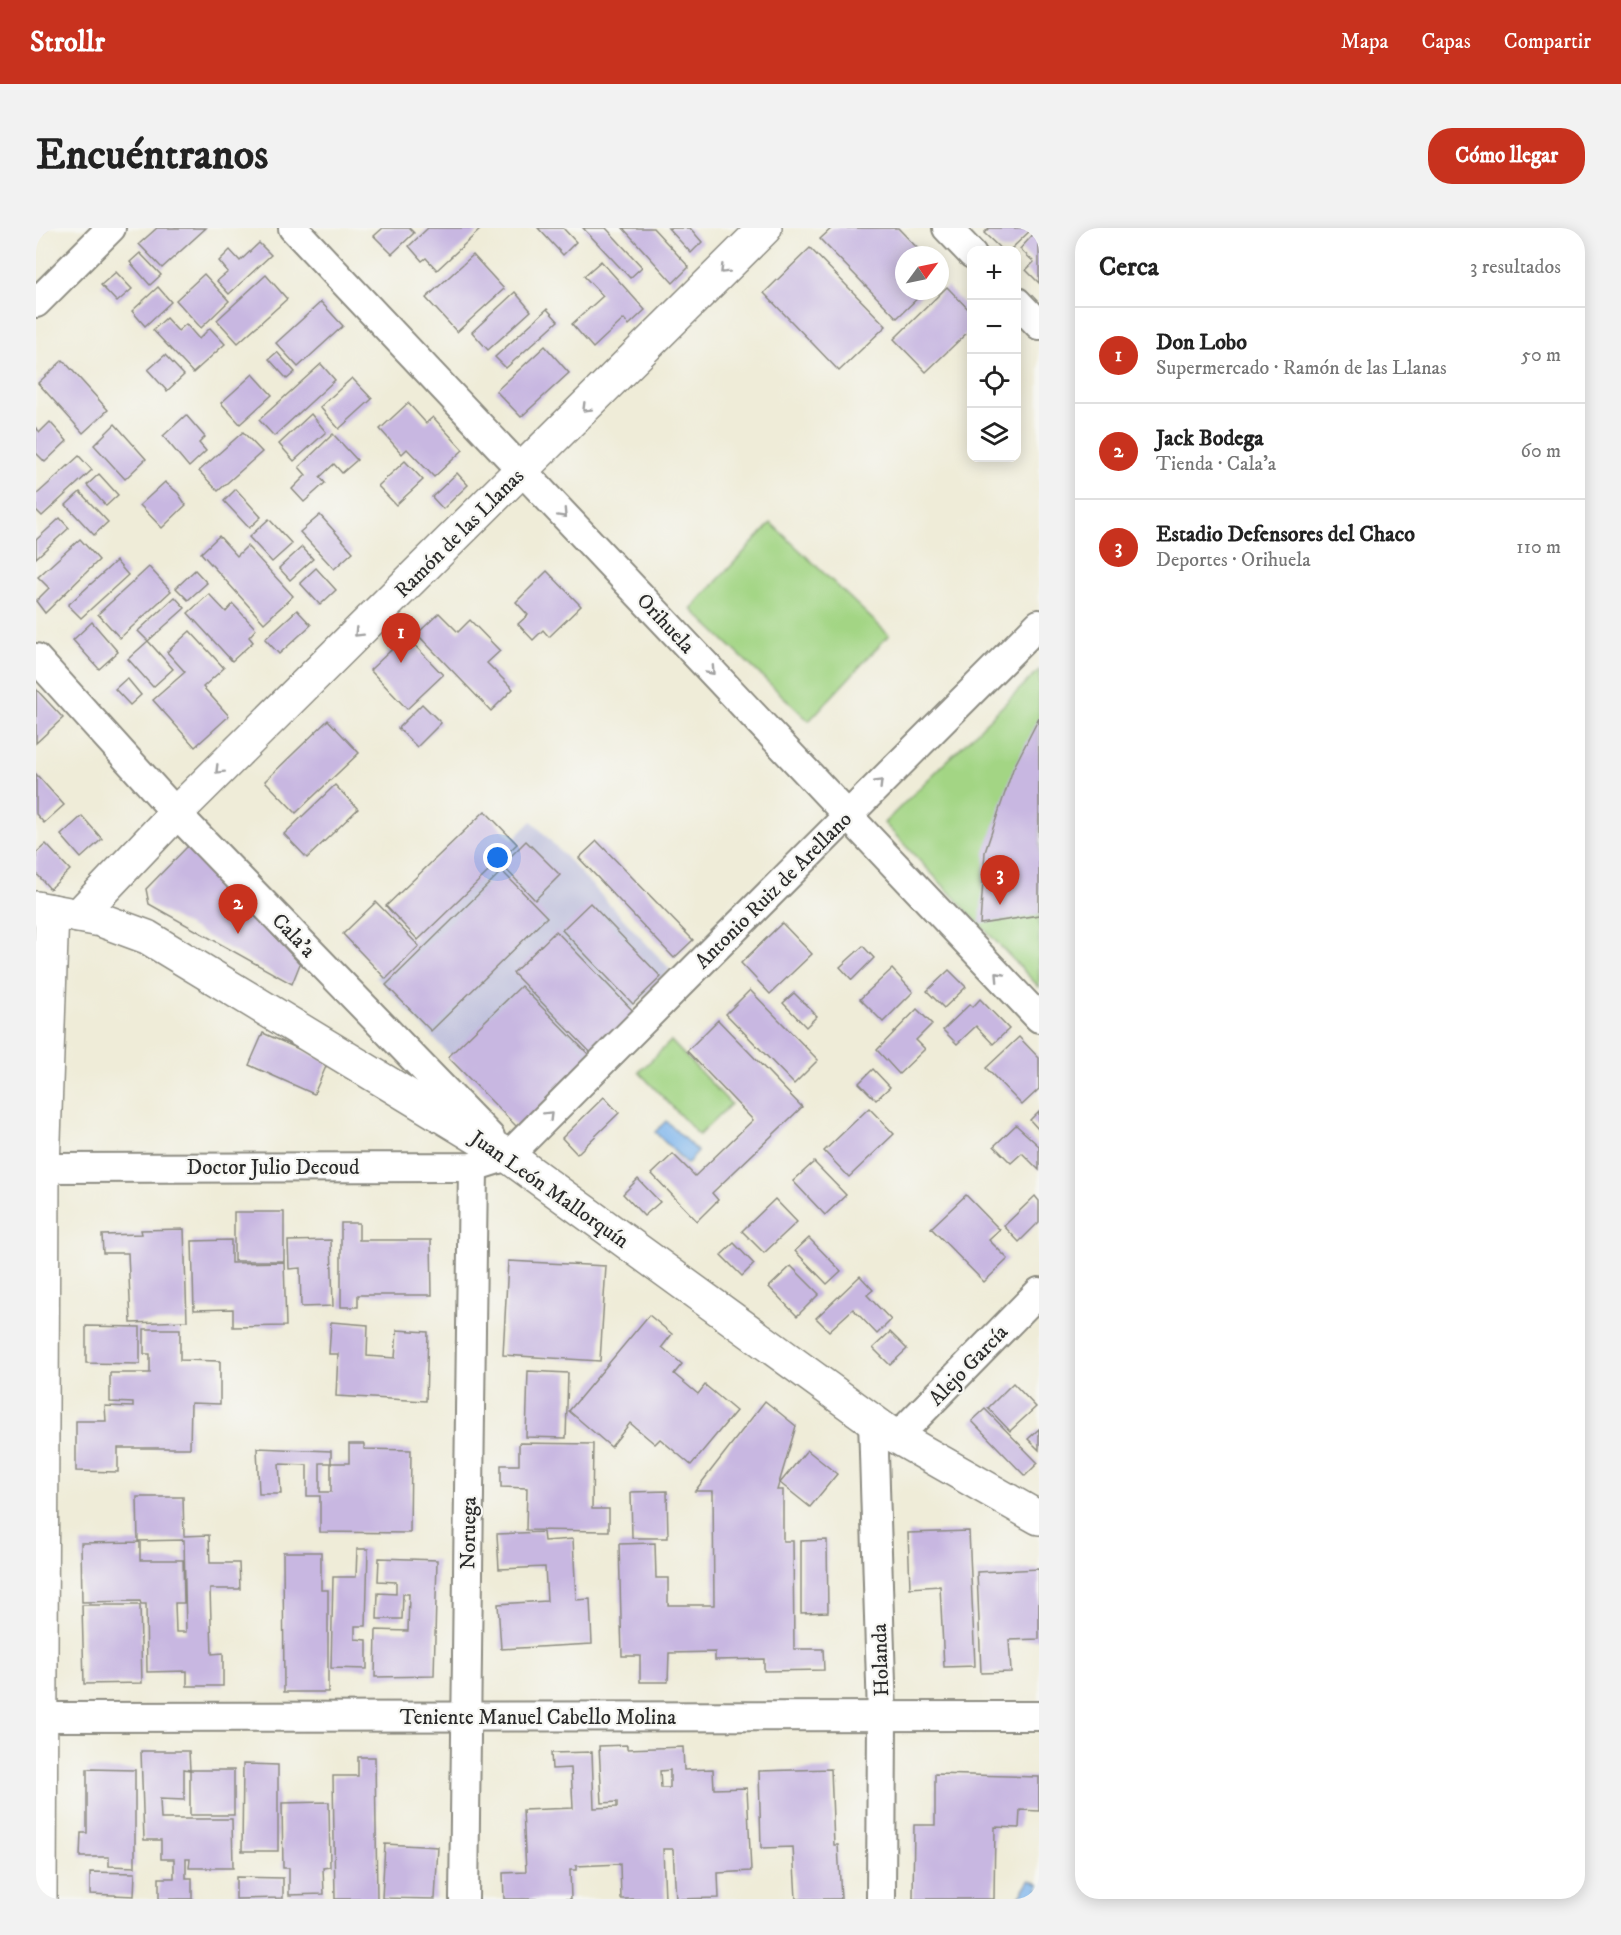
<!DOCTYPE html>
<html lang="es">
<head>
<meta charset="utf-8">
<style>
  :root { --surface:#fff; --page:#f2f2f2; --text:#222; --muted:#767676; --line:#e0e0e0; --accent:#c8321e }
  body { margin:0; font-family:"IM FELL DW Pica",serif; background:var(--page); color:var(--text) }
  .controls { position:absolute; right:18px; top:18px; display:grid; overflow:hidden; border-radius:12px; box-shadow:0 3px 15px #0003 }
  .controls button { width:54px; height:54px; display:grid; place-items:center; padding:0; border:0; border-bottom:2px solid var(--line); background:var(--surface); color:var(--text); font:30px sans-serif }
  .compass { position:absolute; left:859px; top:18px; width:54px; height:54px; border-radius:50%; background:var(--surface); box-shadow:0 3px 15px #0003; rotate:57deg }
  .you { position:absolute; left:462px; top:630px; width:21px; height:21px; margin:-15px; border:4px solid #fff; border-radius:50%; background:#1a73e8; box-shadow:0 0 0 9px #1a73e833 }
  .badge { display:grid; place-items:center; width:39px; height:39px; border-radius:50%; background:var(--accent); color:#fff; font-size:20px; font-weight:700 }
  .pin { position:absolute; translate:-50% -50px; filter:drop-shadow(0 2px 3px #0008) }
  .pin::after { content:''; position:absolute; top:32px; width:21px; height:18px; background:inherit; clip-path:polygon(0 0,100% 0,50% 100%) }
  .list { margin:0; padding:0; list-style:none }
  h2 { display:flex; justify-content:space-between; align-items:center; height:78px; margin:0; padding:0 24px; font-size:26px }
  h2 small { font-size:20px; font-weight:400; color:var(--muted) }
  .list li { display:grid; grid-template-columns:39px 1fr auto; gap:18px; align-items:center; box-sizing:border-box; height:96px; padding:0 24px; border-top:2px solid var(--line) }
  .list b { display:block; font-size:22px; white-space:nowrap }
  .list p { margin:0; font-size:20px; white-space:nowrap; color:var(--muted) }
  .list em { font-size:20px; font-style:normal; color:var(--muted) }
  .icon { flex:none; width:33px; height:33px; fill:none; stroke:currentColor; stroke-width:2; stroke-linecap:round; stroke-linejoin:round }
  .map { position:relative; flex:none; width:1003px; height:1671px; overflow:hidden; border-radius:24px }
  header { display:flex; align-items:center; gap:36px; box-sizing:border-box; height:84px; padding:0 30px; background:var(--accent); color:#fff }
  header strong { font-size:28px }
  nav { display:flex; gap:33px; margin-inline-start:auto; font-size:21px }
  .intro { display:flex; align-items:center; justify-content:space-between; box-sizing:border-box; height:144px; padding:0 36px }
  h1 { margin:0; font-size:42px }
  .button { padding:15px 27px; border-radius:24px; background:var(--accent); color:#fff; font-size:21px; font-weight:700 }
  main { display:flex; gap:36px; padding:0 36px }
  aside { flex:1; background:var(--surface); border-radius:24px; box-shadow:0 3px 15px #0003 }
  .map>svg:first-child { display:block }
</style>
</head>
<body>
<header>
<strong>Strollr</strong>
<nav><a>Mapa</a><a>Capas</a><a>Compartir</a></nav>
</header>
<div class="intro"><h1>Encuéntranos</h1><a class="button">Cómo llegar</a></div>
<main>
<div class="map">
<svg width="1003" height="1671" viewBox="0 0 1003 1671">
  <rect width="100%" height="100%" fill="#f6f6f2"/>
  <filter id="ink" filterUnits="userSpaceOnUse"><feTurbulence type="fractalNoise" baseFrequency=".0167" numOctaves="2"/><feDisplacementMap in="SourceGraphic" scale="12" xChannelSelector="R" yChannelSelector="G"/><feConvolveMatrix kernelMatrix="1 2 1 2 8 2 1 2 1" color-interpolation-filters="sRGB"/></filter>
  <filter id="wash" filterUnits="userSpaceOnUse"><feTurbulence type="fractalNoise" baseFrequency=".008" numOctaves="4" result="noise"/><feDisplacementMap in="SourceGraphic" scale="24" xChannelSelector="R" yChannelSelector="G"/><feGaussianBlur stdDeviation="1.35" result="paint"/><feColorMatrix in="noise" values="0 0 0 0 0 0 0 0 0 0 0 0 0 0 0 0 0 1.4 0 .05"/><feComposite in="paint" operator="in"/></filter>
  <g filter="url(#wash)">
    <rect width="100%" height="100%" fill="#efecd8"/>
    <!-- industrial -->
    <polygon fill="#c1c2dd" points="496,593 634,741 483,901 340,749"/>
    <!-- green -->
    <g fill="#a3d584" stroke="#678058" stroke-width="1.5">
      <polygon points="735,295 853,407 773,493 655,381"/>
      <polygon points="1003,442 1003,759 848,595"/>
      <polygon points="635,813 695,876 663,907 603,844"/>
    </g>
    <!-- water -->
    <g fill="#7bb4ec" stroke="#53708c" stroke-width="1.5">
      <polygon points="630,893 662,924 651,936 619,904"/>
      <polygon points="994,1652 1003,1656 1003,1671 982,1671"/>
    </g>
    <g id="blocks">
      <!-- building -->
      <g fill="#c8b7e1" fill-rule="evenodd">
        <polygon points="0,0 12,0 0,11"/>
        <polygon points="121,0 170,0 126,40 103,16"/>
        <polygon points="347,0 373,0 378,5 356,26 338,8"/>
        <polygon points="392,0 446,0 401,42 390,30 386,33 373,18"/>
        <polygon points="502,0 527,0 540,14 527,27"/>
        <polygon points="547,0 570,0 606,39 594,50"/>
        <polygon points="587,0 617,0 653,39 637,55"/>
        <polygon points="632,0 654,0 666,14 655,25"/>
        <polygon points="796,0 862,0 888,27 868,27 868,63 889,63 861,90 784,11"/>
        <polygon points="953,0 997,0 974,22 966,22 948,5"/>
        <polygon points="1003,0 1003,55 990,42 998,34 984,21"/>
        <polygon points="223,15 235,27 193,66 181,53 192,44 183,33 194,22 204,33"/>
        <polygon points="774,20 850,98 803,143 728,65"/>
        <polygon points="104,25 125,47 114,57 94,34"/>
        <polygon points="437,27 468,61 421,104 390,70"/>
        <polygon points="565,33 609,82 593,97 588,91 557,120 536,96 567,68 548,48"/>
        <polygon points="80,44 96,61 81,74 65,57"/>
        <polygon points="168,46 193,73 165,100 140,72"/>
        <polygon points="230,47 251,71 202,115 181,92"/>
        <polygon points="122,59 135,74 109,98 96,83"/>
        <polygon points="911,59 936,85 936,100 890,144 858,111"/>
        <polygon points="479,64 495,83 452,122 436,104"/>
        <polygon points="285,74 307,98 262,139 240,115"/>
        <polygon points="511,81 522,93 470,140 459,129"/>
        <polygon points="130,90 142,103 150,96 163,111 174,100 189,116 157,145 117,102"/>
        <polygon points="509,118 533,145 485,189 460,163"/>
        <polygon points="241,124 259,144 251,151 233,131"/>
        <polygon points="129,127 148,147 131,163 112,142"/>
        <polygon points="27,132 72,182 47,205 2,155"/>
        <polygon points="285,136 299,152 238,208 223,192"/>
        <polygon points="217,146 236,167 204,196 185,175"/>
        <polygon points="316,150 336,171 303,201 284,179"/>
        <polygon points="372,175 390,195 397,189 427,222 398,249 371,221 366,226 344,201"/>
        <polygon points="275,186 290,204 258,233 243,216"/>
        <polygon points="150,187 169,209 163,215 170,223 153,239 127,208"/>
        <polygon points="14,194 31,213 9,234 0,225 0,200 4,204"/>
        <polygon points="79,196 110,231 89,251 58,217"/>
        <polygon points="207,204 226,224 182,263 163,243"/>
        <polygon points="297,206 321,232 306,245 298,236 284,249 289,255 268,274 256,261 270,247 263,239"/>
        <polygon points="43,228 56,242 6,288 0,282 0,267"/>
        <polygon points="369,233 387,252 360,277 342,258"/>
        <polygon points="421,245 432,257 407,281 396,269"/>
        <polygon points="63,246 82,267 70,278 51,257"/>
        <polygon points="129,254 142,265 150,277 126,300 104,277"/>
        <polygon points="200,261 225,289 213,300 188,273"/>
        <polygon points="44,264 72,294 58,307 30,277"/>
        <polygon points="284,287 317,324 298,341 264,304"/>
        <polygon points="24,290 33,300 0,330 0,312"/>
        <polygon points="233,291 256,316 236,334 213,309"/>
        <polygon points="183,308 201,328 211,318 257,368 228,395 165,325"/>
        <polygon points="44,311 63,332 9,385 0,373 13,360 2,349"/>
        <polygon points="266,319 277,331 254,352 243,340"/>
        <polygon points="80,333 92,347 45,390 32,377"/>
        <polygon points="113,339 135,363 84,410 62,386"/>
        <polygon points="280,340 300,362 284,377 264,355"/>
        <polygon points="159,342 171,355 152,372 140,360"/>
        <polygon points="511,343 545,378 513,409 507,402 497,412 482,396 492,387 480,374"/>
        <polygon points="173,366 190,384 197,376 220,401 213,409 217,414 196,433 152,385"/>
        <polygon points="139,369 149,380 112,413 137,441 117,459 92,431 112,413 102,403"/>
        <polygon points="261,382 275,397 243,426 229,411"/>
        <polygon points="403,385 422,404 434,392 464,423 451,435 477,461 455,483 381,406"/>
        <polygon points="56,394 82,424 63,441 37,412"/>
        <polygon points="154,403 188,440 167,459 193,488 159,519 117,472 149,444 131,424"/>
        <polygon points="370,408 407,447 371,481 334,442"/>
        <polygon points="91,450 105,467 94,477 79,461"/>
        <polygon points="0,461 27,490 0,515"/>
        <polygon points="386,476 405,495 381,519 362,500"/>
        <polygon points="1003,490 1003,687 944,696 949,624 977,541"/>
        <polygon points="292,492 323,525 260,585 229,553"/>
        <polygon points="0,546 28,577 8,595 0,586"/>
        <polygon points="299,557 322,581 271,630 248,606"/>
        <polygon points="449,583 481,616 382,712 350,678"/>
        <polygon points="46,588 66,611 45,630 25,607"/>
        <polygon points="490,613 524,647 499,672 466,637"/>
        <polygon points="561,613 657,712 638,730 543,630"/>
        <polygon points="10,616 34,642 14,661 0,645 0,625"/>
        <polygon points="153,617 264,736 256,756 113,676 110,661"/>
        <polygon points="466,643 511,689 395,803 350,757"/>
        <polygon points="340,674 383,718 350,751 307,706"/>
        <polygon points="554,675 625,749 597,776 526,702"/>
        <polygon points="746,695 776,726 734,766 705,735"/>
        <polygon points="520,703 601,787 559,829 477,745"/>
        <polygon points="827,718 838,730 816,752 804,739"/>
        <polygon points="856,741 877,764 847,794 824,771"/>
        <polygon points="913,742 930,759 908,780 891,763"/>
        <polygon points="485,758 555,829 483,901 412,829"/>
        <polygon points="714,762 782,832 758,856 690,786"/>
        <polygon points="758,765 781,788 770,799 747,775"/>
        <polygon points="944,771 973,801 957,816 940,798 921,816 907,802 934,776 937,779"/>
        <polygon points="881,781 896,796 880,812 889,821 863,846 841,822"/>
        <polygon points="682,792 766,879 676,965 682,972 661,993 616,946 637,926 659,948 717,892 651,823"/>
        <polygon points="227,805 292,834 278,866 213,837"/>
        <polygon points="983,809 1003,830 1003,861 986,877 950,840"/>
        <polygon points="837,841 854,859 840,872 823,855"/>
        <polygon points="568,869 583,885 541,926 526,910"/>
        <polygon points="833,880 858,906 813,949 788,923"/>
        <polygon points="1003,883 1003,902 994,892"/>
        <polygon points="980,897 1003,918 1003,942 986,925 975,935 958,918"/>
        <polygon points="778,934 810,967 789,987 757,953"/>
        <polygon points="602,951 624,974 608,988 587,966"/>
        <polygon points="930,967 964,1002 953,1012 972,1031 948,1054 895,1000"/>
        <polygon points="999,968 1003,973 1003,994 983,1014 968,998"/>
        <polygon points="739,971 761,994 728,1025 706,1003"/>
        <rect x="198" y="984" width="50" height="49"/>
        <polygon points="305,995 323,995 323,1012 395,1012 396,1067 322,1067 322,1079 305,1079"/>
        <polygon points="148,1001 151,1093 95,1095 92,1025 67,1025 66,1007 106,1006 105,1002"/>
        <polygon points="773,1010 805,1043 791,1056 759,1023"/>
        <polygon points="195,1012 195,1035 248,1034 250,1098 197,1099 197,1081 158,1082 156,1013"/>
        <polygon points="295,1012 297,1078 265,1079 264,1040 253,1041 252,1013"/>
        <polygon points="698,1015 718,1036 706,1048 685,1027"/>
        <polygon points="472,1033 570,1038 564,1133 467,1127"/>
        <polygon points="755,1038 783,1066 761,1088 733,1059"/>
        <polygon points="824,1048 837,1062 831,1067 855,1092 841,1106 817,1081 793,1103 780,1090"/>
        <polygon points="613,1087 636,1106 626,1119 646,1136 638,1146 662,1166 669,1157 700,1183 655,1237 624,1211 619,1216 594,1195 575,1219 533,1183"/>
        <polygon points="295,1094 332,1097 331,1128 359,1130 361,1102 392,1104 390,1173 300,1168 302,1126 293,1126"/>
        <polygon points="50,1098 104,1099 104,1136 50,1135"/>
        <polygon points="108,1101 144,1101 144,1132 184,1133 184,1176 155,1175 154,1220 82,1220 82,1244 40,1243 40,1193 70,1193 69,1178 97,1179 97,1175 74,1174 74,1145 114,1145 114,1126 108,1126"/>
        <polygon points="854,1104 871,1121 854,1137 837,1120"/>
        <polygon points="492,1143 532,1145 530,1210 490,1209"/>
        <polygon points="977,1155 1000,1179 974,1203 952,1180"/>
        <polygon points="729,1173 760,1198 741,1262 747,1262 747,1313 757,1313 758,1421 787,1421 788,1442 728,1443 728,1431 679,1432 679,1424 633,1425 632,1454 604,1454 604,1428 586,1428 583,1316 619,1315 620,1350 632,1350 632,1377 678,1377 677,1263 659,1263"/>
        <polygon points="949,1181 1002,1235 989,1248 936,1193"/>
        <polygon points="1003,1201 1003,1222 992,1211"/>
        <polygon points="483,1215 557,1216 556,1281 573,1281 573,1303 490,1302 491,1260 465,1259 465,1237 483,1237"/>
        <path d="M313,1216H328V1221L375,1222L374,1305L284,1304V1268H271V1237L243,1236L245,1266H223L221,1220L295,1223V1235H313ZM284,1235H295V1264H284Z"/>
        <polygon points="771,1222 801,1246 774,1279 744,1255"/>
        <polygon points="631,1263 632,1310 596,1310 595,1264"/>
        <polygon points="101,1269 147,1269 148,1308 173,1307 174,1335 203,1335 204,1361 174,1361 176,1426 187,1425 187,1458 151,1458 151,1443 111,1444 110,1376 105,1376 104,1373 46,1374 45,1315 104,1314 104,1332 147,1332 148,1375 139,1375 140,1404 150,1404 148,1312 102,1313"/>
        <polygon points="933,1303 939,1438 908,1439 904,1358 874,1360 872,1305"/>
        <polygon points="507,1304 508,1313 537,1311 540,1372 554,1371 556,1416 465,1421 462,1376 511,1373 509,1339 463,1341 461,1306"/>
        <polygon points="791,1312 792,1384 765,1385 765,1313"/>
        <polygon points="321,1321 332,1321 330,1398 319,1398 319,1411 331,1412 331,1441 295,1440 297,1349 320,1349"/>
        <polygon points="247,1324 285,1324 285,1362 292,1362 292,1464 248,1464"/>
        <polygon points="343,1330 401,1332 398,1448 339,1449 340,1402 372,1403 373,1366 367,1366 366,1391 341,1391 342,1365 360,1366 360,1354 342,1353"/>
        <polygon points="1003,1341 1003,1411 973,1412 975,1444 945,1445 941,1344"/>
        <polygon points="46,1377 104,1377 106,1455 48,1456"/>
        <path d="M591,1517V1521L647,1519L648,1542L677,1541L678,1561L711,1560L715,1643L682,1645L683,1670L640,1671L637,1621H627L629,1671H585L584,1636L540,1638V1642H534L535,1671H468L467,1645L490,1644L487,1582L537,1580L535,1540L516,1541L515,1525L556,1524L558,1580L581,1579V1574L566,1575L563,1518ZM634,1542V1560H625L624,1543Z"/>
        <polygon points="105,1523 153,1523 154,1542 148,1541 148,1572 124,1571 125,1591 196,1591 197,1640 153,1640 154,1631 150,1631 150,1650 156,1650 156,1671 123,1671 123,1650 138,1650 138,1631 125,1631 125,1612 108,1612"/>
        <polygon points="322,1529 339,1529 341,1671 299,1671 297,1548 322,1548"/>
        <polygon points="207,1536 242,1537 242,1623 206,1623"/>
        <polygon points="51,1541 99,1542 99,1639 73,1638 73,1629 44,1629 45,1605 51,1605"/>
        <polygon points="795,1541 798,1617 802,1617 805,1671 760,1671 757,1619 725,1620 723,1543"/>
        <rect x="154" y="1542" width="44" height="45"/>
        <polygon points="899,1546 1003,1549 1003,1583 984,1582 983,1600 959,1599 958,1671 877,1671 878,1597 899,1597"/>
        <polygon points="293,1574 294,1639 287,1640 288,1666 253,1667 253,1640 247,1640 246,1575"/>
        <polygon points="349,1616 402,1619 399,1671 346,1670"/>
        <polygon points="54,1644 99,1645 98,1668 54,1666"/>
        <polygon points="200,1649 247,1650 247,1670 200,1671"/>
      </g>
    </g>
  </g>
  <g filter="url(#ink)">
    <use href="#blocks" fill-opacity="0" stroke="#8d8c82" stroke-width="1.5"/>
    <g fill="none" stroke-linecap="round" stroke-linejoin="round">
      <defs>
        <g id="minor">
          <polyline points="257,0 1003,790"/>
          <polyline points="911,0 936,26"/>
          <polyline points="981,74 1003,97"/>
          <polyline points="0,75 75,0"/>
          <polyline points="0,430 140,585 454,909"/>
          <polyline points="0,940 437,939 472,928 1003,396"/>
          <polyline points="837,1192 846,1488 845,1671"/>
          <polyline points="861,1209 1003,1064"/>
          <polyline points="0,1489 1003,1488"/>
          <polyline points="428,1671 437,939"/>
        </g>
        <g id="tertiary">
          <polyline points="0,680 65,692 111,709 472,928 852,1204 1003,1290"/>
          <polyline points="42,688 140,585 729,0"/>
          <polyline points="4,1671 7,940 16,683"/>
        </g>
      </defs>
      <!-- minor casing -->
      <use href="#minor" stroke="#8d8c82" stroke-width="32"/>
      <!-- tertiary casing -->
      <use href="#tertiary" stroke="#8d8c82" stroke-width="36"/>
      <!-- minor -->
      <use href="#minor" stroke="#fff" stroke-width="28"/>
      <!-- tertiary -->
      <use href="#tertiary" stroke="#fff" stroke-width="33"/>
    </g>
    <!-- one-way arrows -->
    <defs><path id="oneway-chevron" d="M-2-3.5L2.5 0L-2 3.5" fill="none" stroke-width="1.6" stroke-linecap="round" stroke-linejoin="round" transform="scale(1.5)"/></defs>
    <g stroke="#a0a0a0">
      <use href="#oneway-chevron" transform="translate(688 42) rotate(135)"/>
      <use href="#oneway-chevron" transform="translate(550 180) rotate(135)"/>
      <use href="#oneway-chevron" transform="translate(527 286) rotate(47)"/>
      <use href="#oneway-chevron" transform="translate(322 405) rotate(135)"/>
      <use href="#oneway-chevron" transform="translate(675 443) rotate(47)"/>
      <use href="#oneway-chevron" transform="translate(183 542) rotate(135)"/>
      <use href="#oneway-chevron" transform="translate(843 555) rotate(-45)"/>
      <use href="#oneway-chevron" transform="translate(963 748) rotate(-133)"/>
      <use href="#oneway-chevron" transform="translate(513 887) rotate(-45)"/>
    </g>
  </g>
  <g text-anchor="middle" stroke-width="4.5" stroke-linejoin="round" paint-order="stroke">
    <!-- street labels -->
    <g font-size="21" fill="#2b2b2b" stroke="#f6f6f2">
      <text transform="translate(423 305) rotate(-45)" y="7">Ramón de las Llanas</text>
      <text transform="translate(630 395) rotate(47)" y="7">Orihuela</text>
      <text transform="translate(737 662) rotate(-45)" y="7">Antonio Ruiz de Arellano</text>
      <text transform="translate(258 707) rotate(46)" y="7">Cala'a</text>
      <text x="237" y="946">Doctor Julio Decoud</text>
      <text transform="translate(514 961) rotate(35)" y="7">Juan León Mallorquín</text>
      <text transform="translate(932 1137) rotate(-46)" y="7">Alejo García</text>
      <text transform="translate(432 1305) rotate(-89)" y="7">Noruega</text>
      <text transform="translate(844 1432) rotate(-92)" y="7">Holanda</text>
      <text x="502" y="1496">Teniente Manuel Cabello Molina</text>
    </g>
  </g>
</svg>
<div class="controls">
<button>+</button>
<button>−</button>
<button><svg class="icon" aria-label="locate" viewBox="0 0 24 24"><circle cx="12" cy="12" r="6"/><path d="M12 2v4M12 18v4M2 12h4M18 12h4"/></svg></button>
<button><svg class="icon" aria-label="layers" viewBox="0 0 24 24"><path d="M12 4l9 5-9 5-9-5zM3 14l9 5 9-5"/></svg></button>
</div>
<svg class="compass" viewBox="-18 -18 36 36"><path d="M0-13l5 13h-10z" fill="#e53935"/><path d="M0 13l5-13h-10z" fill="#767676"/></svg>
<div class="you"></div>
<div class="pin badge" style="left:365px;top:435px">1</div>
<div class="pin badge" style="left:202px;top:706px">2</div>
<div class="pin badge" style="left:964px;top:677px">3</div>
</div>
<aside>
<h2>Cerca<small>3 resultados</small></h2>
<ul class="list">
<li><span class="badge">1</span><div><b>Don Lobo</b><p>Supermercado · Ramón de las Llanas</p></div><em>50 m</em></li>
<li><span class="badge">2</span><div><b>Jack Bodega</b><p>Tienda · Cala'a</p></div><em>60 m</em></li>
<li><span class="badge">3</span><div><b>Estadio Defensores del Chaco</b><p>Deportes · Orihuela</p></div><em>110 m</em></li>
</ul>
</aside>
</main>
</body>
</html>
